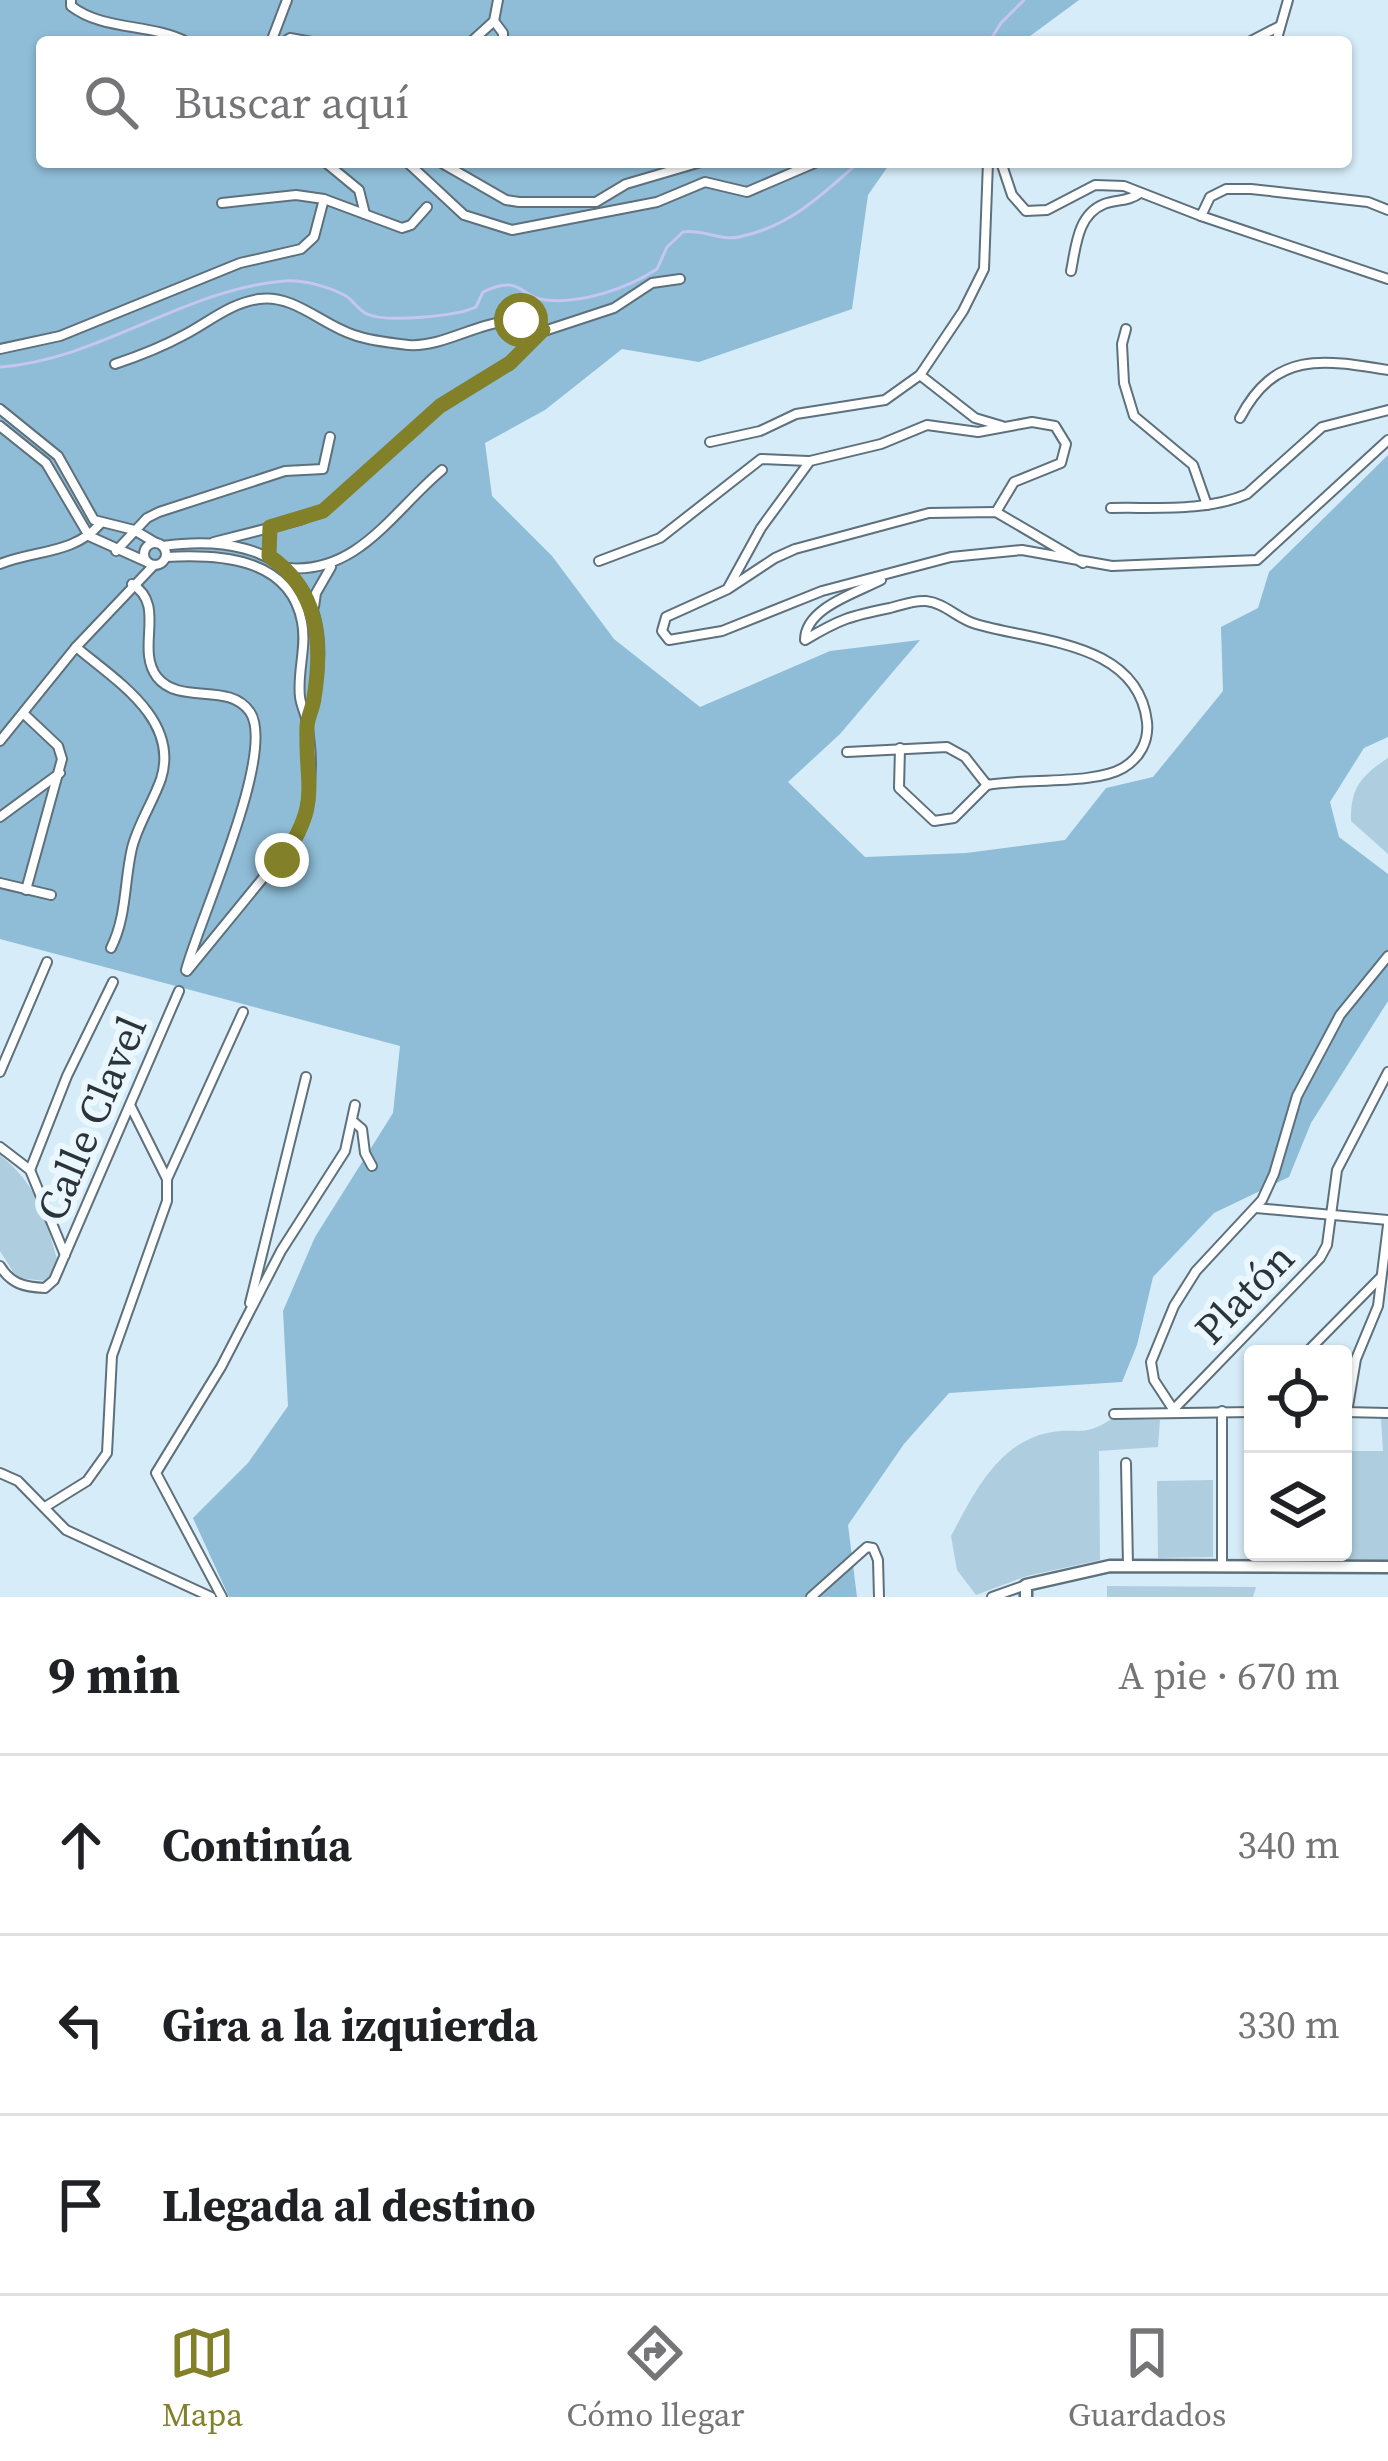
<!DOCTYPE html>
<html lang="es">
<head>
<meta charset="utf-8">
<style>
  :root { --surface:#fff; --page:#f6f6f6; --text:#202124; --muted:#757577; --line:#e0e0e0; --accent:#828028 }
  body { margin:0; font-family:"Source Serif 4",serif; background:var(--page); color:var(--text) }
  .controls { position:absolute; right:36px; bottom:36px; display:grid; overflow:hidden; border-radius:12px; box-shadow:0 3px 9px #0004 }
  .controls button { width:108px; height:108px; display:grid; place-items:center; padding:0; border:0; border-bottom:3px solid var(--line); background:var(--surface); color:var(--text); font:60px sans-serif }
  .stop { position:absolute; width:36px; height:36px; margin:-27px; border:9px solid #828028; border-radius:50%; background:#fff }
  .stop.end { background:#828028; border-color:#fff; box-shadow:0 3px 12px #0008 }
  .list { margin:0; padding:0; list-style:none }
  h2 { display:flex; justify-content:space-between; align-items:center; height:156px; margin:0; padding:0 48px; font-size:51px }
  h2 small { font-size:39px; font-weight:400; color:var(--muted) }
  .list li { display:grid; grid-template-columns:78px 1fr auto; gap:36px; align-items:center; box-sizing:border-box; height:180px; padding:0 48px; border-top:3px solid var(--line) }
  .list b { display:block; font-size:45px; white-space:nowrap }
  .list em { font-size:39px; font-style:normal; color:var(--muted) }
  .icon { flex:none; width:66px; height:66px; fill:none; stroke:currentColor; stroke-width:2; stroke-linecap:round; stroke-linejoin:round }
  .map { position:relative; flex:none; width:1388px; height:1597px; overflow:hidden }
  .search { position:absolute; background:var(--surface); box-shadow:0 3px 9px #0004; left:36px; right:36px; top:36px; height:132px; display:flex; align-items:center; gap:30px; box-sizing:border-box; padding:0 42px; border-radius:12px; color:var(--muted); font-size:45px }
  .sheet { height:696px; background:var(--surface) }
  nav { display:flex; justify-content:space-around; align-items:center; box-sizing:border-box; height:168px; border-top:3px solid var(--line); background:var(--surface); font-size:33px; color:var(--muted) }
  nav a { display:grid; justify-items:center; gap:6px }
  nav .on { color:var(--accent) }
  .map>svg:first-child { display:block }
</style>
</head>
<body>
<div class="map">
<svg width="1388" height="1597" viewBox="0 0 1388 1597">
  <rect width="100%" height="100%" fill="#d6ecf8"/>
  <!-- green -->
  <g fill="#aecee0">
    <path d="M1388,758V854L1351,821C1350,788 1361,776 1388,758Z"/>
    <path d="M0,1155C39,1187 44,1215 58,1262L46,1281L17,1278L0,1251Z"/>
    <path d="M1111,1419L1160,1420L1158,1447L1099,1451L1100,1560L1027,1576L976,1595L957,1570L951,1536C973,1495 997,1444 1047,1433C1076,1426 1083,1439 1111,1419Z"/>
    <polygon points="1381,1419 1388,1419 1388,1560 1346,1560 1344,1451 1383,1451"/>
    <polygon points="1213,1480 1213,1557 1158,1558 1157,1481"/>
    <polygon points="1107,1586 1256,1587 1253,1597 1107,1597"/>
  </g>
  <!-- forest -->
  <polygon fill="#8fbdd7" points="0,0 1079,0 1022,42 42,42 42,162 891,162 868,195 852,309 699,362 622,349 545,410 485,443 492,496 552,556 614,639 700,707 830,651 920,640 840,734 788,782 865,857 966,853 1065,840 1106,788 1153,777 1223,691 1221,627 1258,608 1269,572 1388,455 1388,737 1364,748 1330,802 1339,837 1388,874 1388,1001 1311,1123 1289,1177 1214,1213 1153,1277 1137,1345 1122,1382 949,1393 904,1444 848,1525 857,1597 229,1597 193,1518 248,1463 288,1406 283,1311 315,1237 393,1113 400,1046 0,939"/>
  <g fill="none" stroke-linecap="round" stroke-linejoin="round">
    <!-- stream -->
    <g stroke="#c5c6f1" stroke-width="3">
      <polyline points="989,42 1001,23 1024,0"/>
      <path d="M0,367C99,360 185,289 284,281C302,279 330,287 346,296C354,301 358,310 367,314C387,323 457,316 476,307L483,292C522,273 519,298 546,300C582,304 628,288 657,269L667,247L683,232C703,229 720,241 739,237C789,227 822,195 859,162"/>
    </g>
    <defs>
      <g id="street">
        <path d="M71,0V6C103,31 151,23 187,42"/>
        <polyline points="494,21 503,33 503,42"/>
        <polyline points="271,42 287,0"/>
        <polyline points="284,42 290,38 312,42"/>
        <polyline points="471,42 494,21 498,0"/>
        <polyline points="919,42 934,42"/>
        <polyline points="1249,42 1278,27"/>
        <polyline points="1276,42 1288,0"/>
        <polyline points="325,162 359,190 365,214"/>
        <polyline points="407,162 464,215 512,230 657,202 705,182 747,192 817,162"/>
        <polyline points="440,162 506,200 519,202 596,202 626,184 701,162"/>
        <polyline points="739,162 771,162"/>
        <polyline points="1001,162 1012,195 1026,211 1047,210 1095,185 1124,186 1201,216 1388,279"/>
        <polyline points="222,203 296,195 324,199 402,228 411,225 427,207"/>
        <polyline points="1201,216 1210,197 1226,189 1251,189 1368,202 1388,210"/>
        <path d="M1071,271C1076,247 1077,215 1104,204C1117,199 1128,202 1140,193"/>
        <polyline points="1126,329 1122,344 1124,383 1134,416 1193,465 1207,505"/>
        <polyline points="0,349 60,336 240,263 301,249 314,237 324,199"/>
        <path d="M115,364C139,356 162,347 184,335C209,322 230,303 259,299C294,294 322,325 354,335C371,341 391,343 409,345C454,348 502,302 543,330"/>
        <polyline points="920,375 975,418 1002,426"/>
        <polyline points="0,409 58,456 94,520 134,530 156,543"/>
        <path d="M1240,418C1275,351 1322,359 1388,370"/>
        <polyline points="0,426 46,463 89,536 147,562"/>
        <polyline points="710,442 760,431 796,414 885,400 920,375 963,311 984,269 988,162"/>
        <path d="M1111,508C1155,507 1206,512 1247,494L1322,427L1388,410"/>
        <polyline points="214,542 300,520 323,511 440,406 510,363 535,334 614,308 652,283 680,279"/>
        <circle cx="155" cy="554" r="11"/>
        <path d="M163,546C290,528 345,599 308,721"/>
        <polyline points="116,551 147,518 159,512 285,471 323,469 330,437"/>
        <polyline points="269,556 270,527"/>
        <path d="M166,557C218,554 290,557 302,622C307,647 297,672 300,697C301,706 306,714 307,724C314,761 312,798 299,834L187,971"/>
        <polyline points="599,561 660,538 761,459 808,461"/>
        <polyline points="1083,563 996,512 929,513 795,549 775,558 728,589 666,617 662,631 669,640 722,631 822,591 951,557 1022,550 1112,566 1257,560 1388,440"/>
        <path d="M0,564C35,550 74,554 100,524"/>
        <path d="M288,568C358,574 393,511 442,470"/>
        <path d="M132,584C167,605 135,648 157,677C180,706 229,681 250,712C277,752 199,920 186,970"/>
        <polyline points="728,588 761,528 810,461 881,444 927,425 978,432 1032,422 1055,426 1066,444 1061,463 1014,482 996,512"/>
        <polyline points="314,607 316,593 331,567"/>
        <path d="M76,647C115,680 180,719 161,779C153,802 138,824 132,848C124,882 127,916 111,948"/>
        <polyline points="24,714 58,746 62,759 26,890"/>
        <polyline points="0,741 76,647 154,565"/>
        <polyline points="900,748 899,788 934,821 954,818 987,785"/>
        <path d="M847,752L947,747L965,757L987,785C1025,778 1094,785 1123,768C1140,758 1149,741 1147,722C1138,641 1036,642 976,624C958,619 945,603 926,601C913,600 902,605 890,608C850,616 840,619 805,640C805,608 856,593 881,580"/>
        <polyline points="0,817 60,773"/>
        <polyline points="0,883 51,895"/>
        <polyline points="0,1072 47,962"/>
        <polyline points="355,1123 362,1129 365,1153 372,1166"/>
        <polyline points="0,1147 30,1170 65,1255"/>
        <polyline points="30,1170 67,1076 113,982"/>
        <polyline points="167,1179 243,1012"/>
        <polyline points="1256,1208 1388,1220"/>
        <path d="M0,1266C11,1284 24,1287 45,1288L54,1280L179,991"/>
        <polyline points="250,1303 306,1077"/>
        <polyline points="1305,1354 1380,1278"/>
        <polyline points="1173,1409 1154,1380 1151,1362 1174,1306 1196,1271 1262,1200 1274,1174 1297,1096 1340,1015 1388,956"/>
        <polyline points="1173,1410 1320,1258 1327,1245 1337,1170 1388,1072"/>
        <polyline points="1344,1412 1388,1413"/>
        <polyline points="1347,1412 1356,1359 1378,1306 1388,1225"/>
        <polyline points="1114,1414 1253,1412"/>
        <polyline points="1126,1463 1128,1566"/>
        <polyline points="0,1473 18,1481 66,1530 211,1597"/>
        <polyline points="45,1507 87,1481 107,1453 112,1356 167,1201 167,1179 130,1105"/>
        <polyline points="1222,1566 1222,1411"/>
        <polyline points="222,1597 156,1473 221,1367 281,1251 345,1151 355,1105"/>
        <polyline points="811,1597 867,1547 873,1548 878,1560 879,1597"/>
        <polyline points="992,1597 1026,1585"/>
      </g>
      <polyline id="secondary" points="1026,1597 1026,1585 1110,1566 1388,1567"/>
    </defs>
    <!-- street casing -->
    <use href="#street" stroke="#5d707b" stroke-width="12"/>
    <!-- secondary casing -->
    <use href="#secondary" stroke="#5d707b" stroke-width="15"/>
    <!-- street -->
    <use href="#street" stroke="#fff" stroke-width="8"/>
    <!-- secondary -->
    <use href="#secondary" stroke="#fff" stroke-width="10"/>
  </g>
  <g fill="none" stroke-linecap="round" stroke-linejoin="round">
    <!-- route -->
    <path stroke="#828028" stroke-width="15" d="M282,860C322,800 305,789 307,726C308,716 313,708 314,698C323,643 319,590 269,556L270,527L323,511L440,406L510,363L543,330L521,320"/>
  </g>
  <g text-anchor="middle" stroke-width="12" stroke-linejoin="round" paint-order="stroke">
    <!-- street labels -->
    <g font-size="42" fill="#2b3439" stroke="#eaf7ff">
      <text transform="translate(91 1118) rotate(-67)" y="15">Calle Clavel</text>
      <text transform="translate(1244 1293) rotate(-46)" y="15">Platón</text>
    </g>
  </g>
</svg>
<div class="controls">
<button><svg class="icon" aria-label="locate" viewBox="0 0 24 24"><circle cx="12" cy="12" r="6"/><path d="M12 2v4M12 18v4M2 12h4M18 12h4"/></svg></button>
<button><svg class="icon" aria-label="layers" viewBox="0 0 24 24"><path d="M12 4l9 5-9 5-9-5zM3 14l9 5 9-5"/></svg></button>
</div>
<div class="stop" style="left:521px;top:320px"></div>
<div class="stop end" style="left:282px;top:860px"></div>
<div class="search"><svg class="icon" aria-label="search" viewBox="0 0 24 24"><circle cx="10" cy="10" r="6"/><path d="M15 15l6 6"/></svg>Buscar aquí</div>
</div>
<section class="sheet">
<h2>9 min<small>A pie · 670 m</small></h2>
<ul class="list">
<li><svg class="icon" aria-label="ahead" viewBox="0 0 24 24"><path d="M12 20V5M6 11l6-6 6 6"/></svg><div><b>Continúa</b></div><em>340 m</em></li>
<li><svg class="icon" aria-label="left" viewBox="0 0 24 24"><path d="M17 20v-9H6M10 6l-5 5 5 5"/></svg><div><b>Gira a la izquierda</b></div><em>330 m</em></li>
<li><svg class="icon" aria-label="arrive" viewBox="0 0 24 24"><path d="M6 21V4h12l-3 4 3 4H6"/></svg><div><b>Llegada al destino</b></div></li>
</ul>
</section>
<nav>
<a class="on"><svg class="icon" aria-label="map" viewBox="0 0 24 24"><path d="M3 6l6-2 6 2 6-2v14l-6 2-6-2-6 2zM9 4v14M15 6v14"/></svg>Mapa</a>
<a><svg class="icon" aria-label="directions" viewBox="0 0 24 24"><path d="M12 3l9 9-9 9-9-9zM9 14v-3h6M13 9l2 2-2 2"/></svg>Cómo llegar</a>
<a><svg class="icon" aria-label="saved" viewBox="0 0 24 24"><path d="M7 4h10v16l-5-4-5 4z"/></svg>Guardados</a>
</nav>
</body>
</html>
